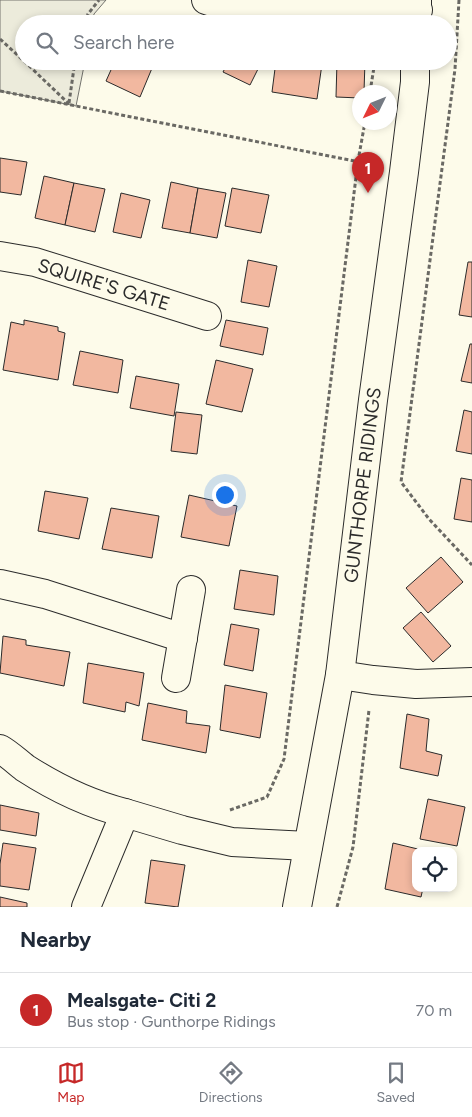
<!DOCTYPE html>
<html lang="en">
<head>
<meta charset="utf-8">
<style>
  :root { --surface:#fff; --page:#f6f6f7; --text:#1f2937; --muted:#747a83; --line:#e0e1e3; --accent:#c62828 }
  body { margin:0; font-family:Figtree,sans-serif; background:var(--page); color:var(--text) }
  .controls { position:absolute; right:15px; bottom:15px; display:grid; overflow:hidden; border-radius:10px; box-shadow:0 2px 8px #0003 }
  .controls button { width:45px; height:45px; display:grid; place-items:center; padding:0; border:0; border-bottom:1px solid var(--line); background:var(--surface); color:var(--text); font:25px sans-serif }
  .compass { position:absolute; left:352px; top:85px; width:45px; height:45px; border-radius:50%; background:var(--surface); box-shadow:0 2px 8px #0003; rotate:227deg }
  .you { position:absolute; left:224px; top:494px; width:18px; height:18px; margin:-12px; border:4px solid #fff; border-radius:50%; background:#1a73e8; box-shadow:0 0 0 8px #1a73e833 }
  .badge { display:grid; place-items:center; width:32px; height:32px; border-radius:50%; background:var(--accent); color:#fff; font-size:16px; font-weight:700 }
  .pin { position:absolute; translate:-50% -41px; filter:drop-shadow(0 1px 2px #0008) }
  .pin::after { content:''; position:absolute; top:26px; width:18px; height:15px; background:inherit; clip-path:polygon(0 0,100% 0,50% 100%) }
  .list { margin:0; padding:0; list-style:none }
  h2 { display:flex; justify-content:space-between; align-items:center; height:65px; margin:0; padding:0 20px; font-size:21px }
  h2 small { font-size:16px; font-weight:400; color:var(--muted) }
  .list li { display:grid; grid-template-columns:32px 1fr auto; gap:15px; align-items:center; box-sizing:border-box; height:75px; padding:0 20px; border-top:1px solid var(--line) }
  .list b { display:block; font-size:19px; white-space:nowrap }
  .list p { margin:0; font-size:16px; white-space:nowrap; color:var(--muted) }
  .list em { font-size:16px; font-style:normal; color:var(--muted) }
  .icon { flex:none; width:28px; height:28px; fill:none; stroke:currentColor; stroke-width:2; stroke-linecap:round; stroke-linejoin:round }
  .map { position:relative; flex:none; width:472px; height:907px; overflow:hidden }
  .search { position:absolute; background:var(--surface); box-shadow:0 2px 8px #0003; left:15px; right:15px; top:15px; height:55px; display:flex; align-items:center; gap:12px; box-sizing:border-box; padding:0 18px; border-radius:28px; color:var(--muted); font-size:19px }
  .sheet { height:140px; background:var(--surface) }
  nav { display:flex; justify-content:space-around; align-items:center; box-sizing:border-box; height:70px; border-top:1px solid var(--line); background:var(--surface); font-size:14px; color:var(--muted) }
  nav a { display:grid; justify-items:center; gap:2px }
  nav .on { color:var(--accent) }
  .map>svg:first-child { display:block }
</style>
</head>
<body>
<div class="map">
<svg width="472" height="907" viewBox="0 0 472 907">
  <rect width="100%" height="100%" fill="#fdfbea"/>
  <!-- green -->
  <polygon fill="#ecebdb" stroke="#74746e" points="0,0 106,0 94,14 92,24 24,24 24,61 85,61 76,106 0,91"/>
  <!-- building -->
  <g fill="#f2b8a0" stroke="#2b2b2b">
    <polygon points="115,61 155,61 140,97 106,81"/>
    <polygon points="229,61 262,61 250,85 223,72"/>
    <polygon points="276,61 305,61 322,64 317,99 272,92"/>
    <polygon points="337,61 365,61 364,92 360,92 360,98 336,97"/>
    <polygon points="0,158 27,162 21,195 0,192"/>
    <polygon points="44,176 74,183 65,225 35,218"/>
    <polygon points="171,182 198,188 190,233 162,228"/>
    <polygon points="74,183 105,189 95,232 65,225"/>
    <polygon points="198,188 226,193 217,238 190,233"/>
    <polygon points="232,188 269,195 261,233 225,226"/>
    <polygon points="121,193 150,200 141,238 113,232"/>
    <polygon points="248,260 277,266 269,307 241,302"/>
    <polygon points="468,262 472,262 472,317 459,315"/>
    <polygon points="24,320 58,327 58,331 65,333 58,380 3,370 11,322 24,325"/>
    <polygon points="226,320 268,328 263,355 220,346"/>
    <polygon points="470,344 472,344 472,383 461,381"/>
    <polygon points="80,351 123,360 118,393 73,385"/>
    <polygon points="216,360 253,369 242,412 206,404"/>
    <polygon points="136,376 179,384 174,416 130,408"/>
    <polygon points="464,410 472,412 472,454 456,451"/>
    <polygon points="176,412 202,415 197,454 171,451"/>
    <polygon points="461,478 472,480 472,522 454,519"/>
    <polygon points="45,491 88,498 79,539 38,531"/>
    <polygon points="189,495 237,506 229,546 181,537"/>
    <polygon points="111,508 159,516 152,558 102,549"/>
    <polygon points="441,557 463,582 428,613 406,588"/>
    <polygon points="240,570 278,576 274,615 234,609"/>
    <polygon points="421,612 451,646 433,662 403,628"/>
    <polygon points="231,624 259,629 253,671 224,665"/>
    <polygon points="3,636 26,640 26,645 70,652 64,686 0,673"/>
    <polygon points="88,663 144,673 139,706 126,702 125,712 83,703"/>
    <polygon points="225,685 267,693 260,738 220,730"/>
    <polygon points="148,703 187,711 186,723 210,726 206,753 142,740"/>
    <polygon points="407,714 429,719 426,751 442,755 438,776 400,768"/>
    <polygon points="428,799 465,807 457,846 420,839"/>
    <polygon points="0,805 39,813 36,836 0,830"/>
    <polygon points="3,843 36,848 29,890 0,886 0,864"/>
    <polygon points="393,843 426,851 416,851 416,888 423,888 421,897 385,889"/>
    <polygon points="151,860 185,865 178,907 145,903"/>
    <polygon points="0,897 27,903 27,907 0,907"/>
  </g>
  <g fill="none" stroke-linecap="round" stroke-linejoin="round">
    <defs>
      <g id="street">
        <polyline points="206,0 215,3 252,8 325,13 418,10"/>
        <polyline points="0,256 35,262 207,316"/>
        <polyline points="0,584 45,594 183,638"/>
        <polyline points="340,675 373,680 416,684 472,682"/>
        <polyline points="176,678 191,590"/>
        <path d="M0,749C9,754 17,762 25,768C56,788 89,804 125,813"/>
        <polyline points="86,907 125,813 182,830 232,842 308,846"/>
      </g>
      <g id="secondary">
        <polyline points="417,0 417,24"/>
        <polyline points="297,907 340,675 373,400 404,172 415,82 415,61"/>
      </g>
    </defs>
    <!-- street casing -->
    <use href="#street" stroke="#2b2b2b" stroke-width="30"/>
    <!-- secondary casing -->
    <use href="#secondary" stroke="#2b2b2b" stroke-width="30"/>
    <!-- path -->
    <g stroke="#6a6964" stroke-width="3" stroke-dasharray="4 2.5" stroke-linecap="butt">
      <polyline points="459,0 455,69 401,482 429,519 472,565"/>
      <polyline points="85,24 88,14 99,0"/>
      <polyline points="0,39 24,61"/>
      <polyline points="24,61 69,104"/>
      <polyline points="0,91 375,165"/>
      <polyline points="370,92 375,61"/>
      <polyline points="69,103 75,61"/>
      <polyline points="230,810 267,797 284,759 358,161 365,122"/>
      <polyline points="337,907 353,847 369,710"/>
    </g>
    <!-- street -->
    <use href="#street" stroke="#fdfbea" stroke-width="28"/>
    <!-- secondary -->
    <use href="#secondary" stroke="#fdfbea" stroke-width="28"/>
  </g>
  <g text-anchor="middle" stroke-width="4" stroke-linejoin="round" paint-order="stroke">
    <!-- street labels -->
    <g font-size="19" fill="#2b2b2b" stroke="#fdfbea">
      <text transform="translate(104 284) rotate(17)" y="7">SQUIRE'S GATE</text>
      <text transform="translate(362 485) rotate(-83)" y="7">GUNTHORPE RIDINGS</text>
    </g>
  </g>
</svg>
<div class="controls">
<button><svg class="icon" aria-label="locate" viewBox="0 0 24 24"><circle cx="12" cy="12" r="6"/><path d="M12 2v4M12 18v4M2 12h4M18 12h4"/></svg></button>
</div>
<svg class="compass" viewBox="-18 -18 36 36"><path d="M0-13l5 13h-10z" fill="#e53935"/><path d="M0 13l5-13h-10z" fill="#747a83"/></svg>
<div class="you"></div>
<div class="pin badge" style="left:368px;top:193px">1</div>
<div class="search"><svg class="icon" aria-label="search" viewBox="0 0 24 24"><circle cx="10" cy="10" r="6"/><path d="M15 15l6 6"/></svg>Search here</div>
</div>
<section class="sheet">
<h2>Nearby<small></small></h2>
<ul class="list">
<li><span class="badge">1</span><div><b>Mealsgate- Citi 2</b><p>Bus stop · Gunthorpe Ridings</p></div><em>70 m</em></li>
</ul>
</section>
<nav>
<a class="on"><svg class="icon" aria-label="map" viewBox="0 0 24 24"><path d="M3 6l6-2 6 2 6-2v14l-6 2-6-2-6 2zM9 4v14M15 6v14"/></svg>Map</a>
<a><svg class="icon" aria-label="directions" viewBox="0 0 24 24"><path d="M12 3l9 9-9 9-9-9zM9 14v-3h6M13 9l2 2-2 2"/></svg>Directions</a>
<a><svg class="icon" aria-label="saved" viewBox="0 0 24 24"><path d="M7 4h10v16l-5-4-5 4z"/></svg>Saved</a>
</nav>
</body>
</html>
